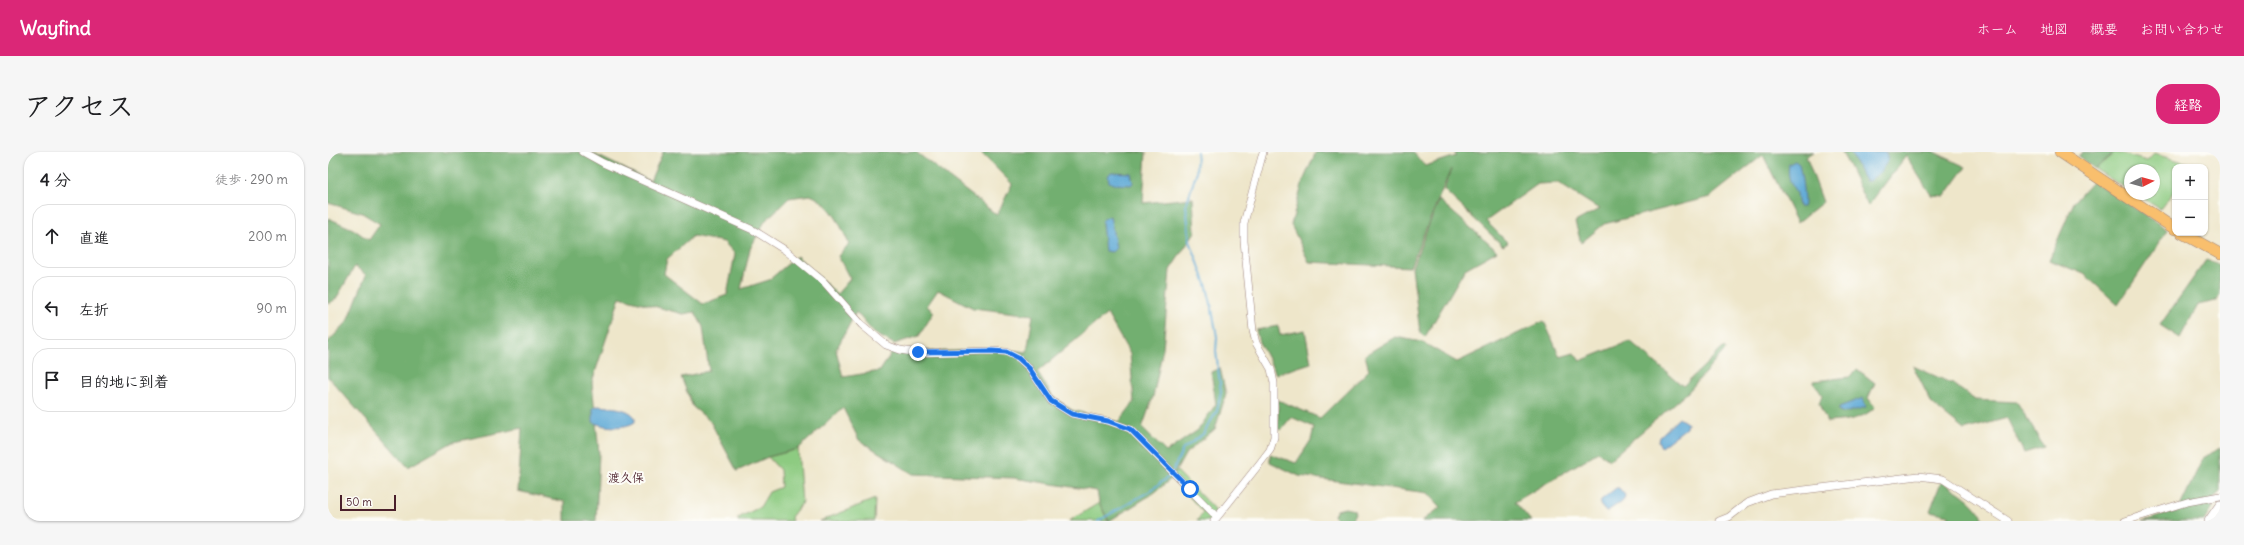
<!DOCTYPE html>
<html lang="ja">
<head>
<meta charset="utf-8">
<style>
  :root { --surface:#fff; --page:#f6f6f6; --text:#202124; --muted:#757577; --line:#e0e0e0; --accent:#db2777 }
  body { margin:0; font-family:Delius,"Klee One",sans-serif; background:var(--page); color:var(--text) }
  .controls { position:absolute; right:12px; top:12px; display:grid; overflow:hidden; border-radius:8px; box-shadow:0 1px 3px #0004 }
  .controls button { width:36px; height:36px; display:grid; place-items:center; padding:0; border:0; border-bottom:1px solid var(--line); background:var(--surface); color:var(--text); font:20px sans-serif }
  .compass { position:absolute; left:1796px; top:12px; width:36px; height:36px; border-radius:50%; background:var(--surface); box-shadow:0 1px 3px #0004; rotate:84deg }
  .scale { position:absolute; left:12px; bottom:10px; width:56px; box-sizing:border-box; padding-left:4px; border:2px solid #4a1f2b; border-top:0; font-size:11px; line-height:14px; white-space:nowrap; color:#4a1f2b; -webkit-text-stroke:3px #fdfcf7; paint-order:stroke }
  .stop { position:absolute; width:12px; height:12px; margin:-9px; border:3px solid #1a73e8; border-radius:50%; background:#fff }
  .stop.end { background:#1a73e8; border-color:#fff; box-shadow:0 1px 4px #0008 }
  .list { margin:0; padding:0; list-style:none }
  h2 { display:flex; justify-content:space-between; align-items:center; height:52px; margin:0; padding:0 16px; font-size:17px }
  h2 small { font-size:13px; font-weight:400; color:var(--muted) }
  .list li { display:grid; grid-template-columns:26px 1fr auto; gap:12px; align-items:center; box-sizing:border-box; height:64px; margin:0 8px 8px; padding:0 8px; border:1px solid var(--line); border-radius:16px }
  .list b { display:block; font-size:15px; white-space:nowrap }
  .list em { font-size:13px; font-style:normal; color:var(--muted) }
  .icon { flex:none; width:22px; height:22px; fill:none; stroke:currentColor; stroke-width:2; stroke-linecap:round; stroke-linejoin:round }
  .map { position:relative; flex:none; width:1892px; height:369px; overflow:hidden; border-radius:16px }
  header { display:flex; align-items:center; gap:24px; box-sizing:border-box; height:56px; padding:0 20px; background:var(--accent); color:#fff }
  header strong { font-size:19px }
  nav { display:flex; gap:22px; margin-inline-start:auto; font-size:14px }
  .intro { display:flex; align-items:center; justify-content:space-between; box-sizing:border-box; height:96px; padding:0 24px }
  h1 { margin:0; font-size:28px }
  .button { padding:10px 18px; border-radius:16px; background:var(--accent); color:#fff; font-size:14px; font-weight:700 }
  main { display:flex; gap:24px; padding:0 24px }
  aside { flex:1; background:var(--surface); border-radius:16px; box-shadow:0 1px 3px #0004 }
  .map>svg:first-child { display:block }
</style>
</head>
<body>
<header>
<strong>Wayfind</strong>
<nav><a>ホーム</a><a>地図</a><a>概要</a><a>お問い合わせ</a></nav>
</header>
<div class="intro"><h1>アクセス</h1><a class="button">経路</a></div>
<main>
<aside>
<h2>4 分<small>徒歩 · 290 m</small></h2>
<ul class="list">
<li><svg class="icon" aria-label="ahead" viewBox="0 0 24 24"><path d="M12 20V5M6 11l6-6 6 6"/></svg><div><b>直進</b></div><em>200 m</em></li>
<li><svg class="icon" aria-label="left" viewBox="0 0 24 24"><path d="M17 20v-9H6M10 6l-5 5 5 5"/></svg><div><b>左折</b></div><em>90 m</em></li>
<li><svg class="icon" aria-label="arrive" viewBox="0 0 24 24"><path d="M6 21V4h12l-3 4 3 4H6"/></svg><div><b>目的地に到着</b></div></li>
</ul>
</aside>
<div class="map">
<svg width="1892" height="369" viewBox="0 0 1892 369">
  <rect width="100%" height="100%" fill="#fdfcf7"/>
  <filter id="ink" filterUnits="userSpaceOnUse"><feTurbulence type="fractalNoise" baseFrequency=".025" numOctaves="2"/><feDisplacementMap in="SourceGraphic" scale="8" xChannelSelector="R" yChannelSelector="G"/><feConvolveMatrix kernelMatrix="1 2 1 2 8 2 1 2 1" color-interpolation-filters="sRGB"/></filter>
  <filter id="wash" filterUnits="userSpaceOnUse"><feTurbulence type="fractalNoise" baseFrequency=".012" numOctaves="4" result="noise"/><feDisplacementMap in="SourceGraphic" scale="16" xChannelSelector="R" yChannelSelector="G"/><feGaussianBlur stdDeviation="0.9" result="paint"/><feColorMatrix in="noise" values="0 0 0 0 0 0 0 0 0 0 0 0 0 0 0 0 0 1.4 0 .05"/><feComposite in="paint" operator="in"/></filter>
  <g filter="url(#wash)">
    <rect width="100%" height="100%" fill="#eee6ca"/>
    <!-- green -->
    <g fill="#8dcb81" stroke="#6c7556">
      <polygon points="1787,0 1819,9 1826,2 1867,13 1865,15 1847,15 1847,38 1832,57 1808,42 1826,42 1826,18 1802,18 1802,39 1767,17"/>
      <polygon points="470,297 474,351 463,365 464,369 410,369 410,366 432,355 441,340 453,335 452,318 440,305"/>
      <polygon points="849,319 888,359 884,369 869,369 875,360 844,326"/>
      <polygon points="547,347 546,369 492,369"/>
      <polygon points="771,351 780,369 741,369"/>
    </g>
    <!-- forest -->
    <g fill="#72af6f" stroke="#5e674d" fill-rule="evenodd">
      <path d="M0,0H262L322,29L335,0H588L669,63L684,32L652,0H818L815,51L865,46L867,80L842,118L835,196L825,245L814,276L838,300L870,278L888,252L883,220L892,216L898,242L887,277L858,301L844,326L826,341L781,369L771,351L769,339L686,326L585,322L531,288L515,256L470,297L440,305L409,319L382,269L365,255L353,225L381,219L375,175L367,160L355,162L292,145L264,230L271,301L268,369H237V350L190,339L194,276L125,290L80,315L0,225V190L20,169L38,123L27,114L8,147L0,152V66L25,77L41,88L52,72L34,61L0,51ZM482,43C503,51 512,72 521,92L510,104L522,127L509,142L469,104L441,128L413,137L422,97L437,69L461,46ZM365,84L396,90L407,102L399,143L375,152L336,122L339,107ZM610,138L645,156L705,163L699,200L680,198L564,200L552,219L515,225L508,198L528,160L546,181L566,192L591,184L606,160L599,154ZM779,162L802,202L806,250L791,270L744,258L725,245L709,220Z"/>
      <polygon points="988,0 1085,0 1097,14 1128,4 1127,0 1486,0 1478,4 1495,50 1469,71 1435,3 1382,45 1276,72 1253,91 1247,70 1271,57 1230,31 1210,32 1158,69 1180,91 1175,94 1116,38 1123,17 1082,115 981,110 963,73 975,29"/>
      <polygon points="1514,0 1606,0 1638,15 1617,44 1603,43 1578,4 1540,54"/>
      <polygon points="1755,0 1787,0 1767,17 1750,4"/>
      <polygon points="1765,29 1840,78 1790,153 1756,122 1721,108 1746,50"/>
      <polygon points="1111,48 1169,99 1137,117 1097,185 1092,181 1084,115"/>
      <polygon points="1878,108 1892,113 1892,143 1888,149 1870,153 1852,186 1832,173"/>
      <polygon points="1216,169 1232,205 1246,201 1252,209 1302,189 1355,234 1396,195 1398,197 1360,240 1281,308 1270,300 1187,350 1203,369 1094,369 1113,355 1100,341 971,324 942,310 942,302 968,311 983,288 986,275 963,265 953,278 950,277 950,248 992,266 1041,218 1037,203 1067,185 1094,190 1129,210"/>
      <polygon points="950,174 952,183 977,178 983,211 948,222 931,190 928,178"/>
      <polygon points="1585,214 1625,232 1647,248 1689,250 1716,295 1696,301 1679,266 1636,278 1604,252"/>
      <path d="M1529,217L1547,231L1540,246L1547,255C1535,268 1515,269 1499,270L1491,252L1494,243L1485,229L1522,225Z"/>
      <polygon points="1892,296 1892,340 1882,349 1884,356 1876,369 1815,369 1850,359 1875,306"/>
      <path d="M1613,330C1628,337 1651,352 1656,369H1620L1621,363L1602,359Z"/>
      <polygon points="1017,356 1026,358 1027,361 1023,369 1009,369 1006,363 1009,358"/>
    </g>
    <!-- water -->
    <g fill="#5da9d6" stroke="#546480">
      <polygon points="1522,0 1558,0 1560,9 1552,20 1541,29 1537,29"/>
      <path d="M1467,9L1471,12C1473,20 1478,51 1475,55H1471L1469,41C1462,33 1459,23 1461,12Z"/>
      <polygon points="783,20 803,21 805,31 803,33 786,32 781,30 780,24"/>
      <polygon points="782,64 788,96 784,100 777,99 774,71 774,68"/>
      <polygon points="1535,246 1538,255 1517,261 1511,259 1511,255"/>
      <path d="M269,254C281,255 299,255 307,265V270C297,277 275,276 265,270V256Z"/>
      <polygon points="1351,266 1359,271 1358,276 1333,295 1330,289 1331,285"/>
      <polygon points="1288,336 1291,336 1297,343 1296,348 1278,360 1272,353 1273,348"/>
    </g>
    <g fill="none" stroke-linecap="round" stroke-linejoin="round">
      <!-- stream -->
      <g stroke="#5da9d6" stroke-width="2">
        <polyline points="845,318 855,297 875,282 889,259 893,240 888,199 889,185 883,152 879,135 862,89 858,53 868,22 869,0"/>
        <polyline points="770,369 822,339 844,322"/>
      </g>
    </g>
  </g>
  <g filter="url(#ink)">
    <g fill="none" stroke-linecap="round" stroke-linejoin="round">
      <defs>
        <g id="minor">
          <polyline points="255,0 275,11 425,78 457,98 496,130 534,173 558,193 572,198 590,201 664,199 678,200 690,206 701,216 723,249 744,262 780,269 802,277 888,364"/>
          <polyline points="886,369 932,311 942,298 946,285 946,231 943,217 928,191 925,179 916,89 916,71 935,0"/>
          <polyline points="1391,369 1401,365 1419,351 1443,342 1590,324 1615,327 1680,369"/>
          <polyline points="1797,369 1859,350 1892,344"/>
        </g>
        <polyline id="tertiary" points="1881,369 1892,353"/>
        <g id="trunk">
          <polyline points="1732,0 1847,77"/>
          <polyline points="1854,81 1892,102"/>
        </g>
      </defs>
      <!-- minor casing -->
      <use href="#minor" stroke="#9c827a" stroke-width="8"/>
      <!-- tertiary casing -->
      <use href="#tertiary" stroke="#9c827a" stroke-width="10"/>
      <!-- trunk casing -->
      <use href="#trunk" stroke="#9c827a" stroke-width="12"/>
      <!-- minor -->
      <use href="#minor" stroke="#fff" stroke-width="7"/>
      <!-- tertiary -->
      <use href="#tertiary" stroke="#fff" stroke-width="9"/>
      <!-- trunk -->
      <use href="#trunk" stroke="#f9bf6d" stroke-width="11"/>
    </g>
  </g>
  <g fill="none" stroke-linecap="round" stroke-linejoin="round" filter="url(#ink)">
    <!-- route -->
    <polyline stroke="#1a73e8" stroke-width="5" points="590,200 664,199 678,200 690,206 701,216 723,249 744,262 780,269 802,277 862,337"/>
  </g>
  <g text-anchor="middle" stroke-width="4" stroke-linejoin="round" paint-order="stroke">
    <!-- neighbourhood labels -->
    <g font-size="12" font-weight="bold" fill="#4a1f2b" stroke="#fdfcf7">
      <text x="298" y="330">渡久保</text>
    </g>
  </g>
</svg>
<div class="controls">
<button>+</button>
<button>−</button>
</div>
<svg class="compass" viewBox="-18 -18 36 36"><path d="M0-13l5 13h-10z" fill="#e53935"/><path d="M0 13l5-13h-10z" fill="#757577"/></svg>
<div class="scale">50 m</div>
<div class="stop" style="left:862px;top:337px"></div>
<div class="stop end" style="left:590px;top:200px"></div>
</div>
</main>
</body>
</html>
